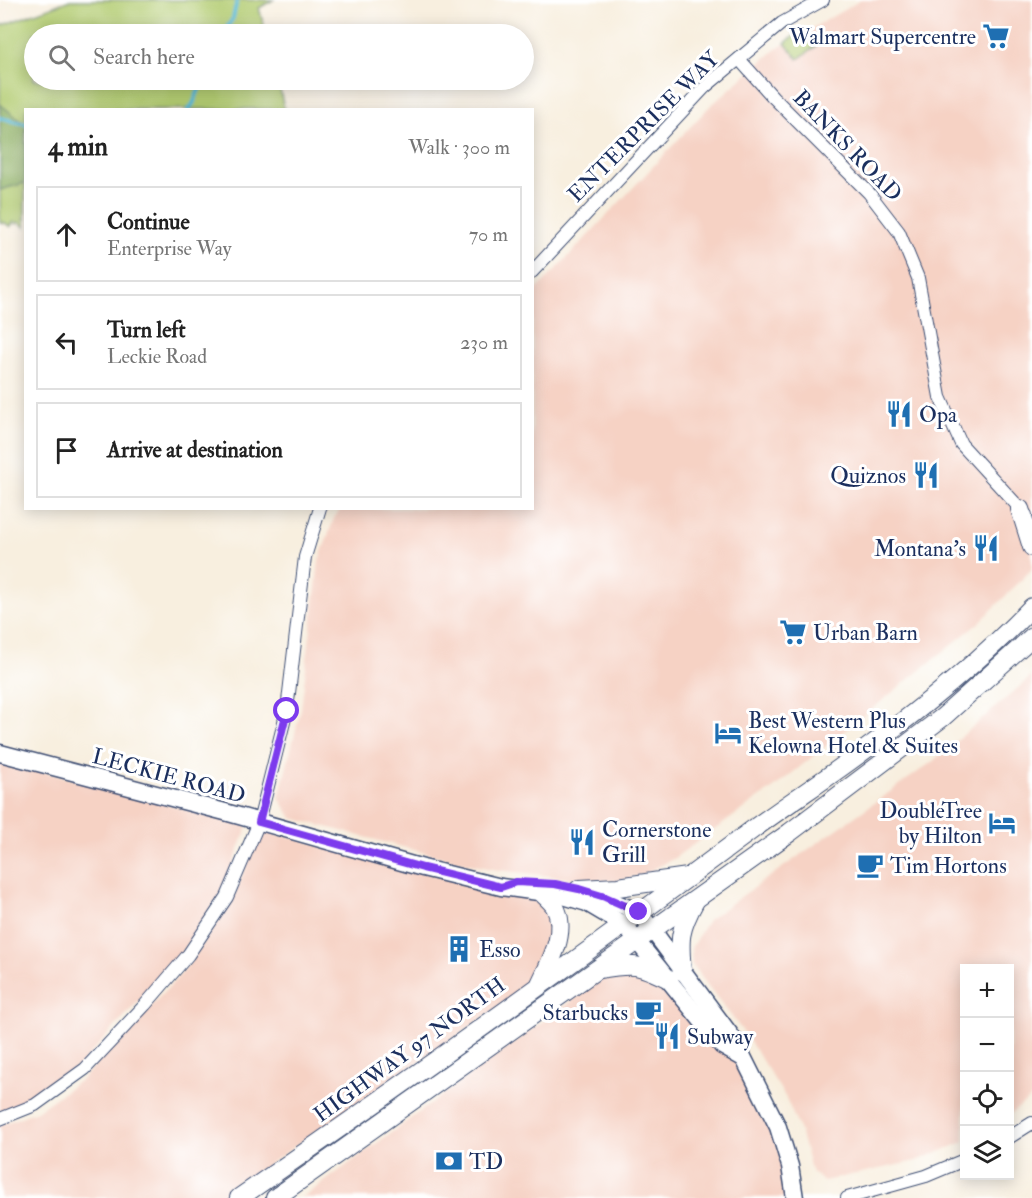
<!DOCTYPE html>
<html lang="en">
<head>
<meta charset="utf-8">
<style>
  :root { --surface:#fff; --page:#f2f2f2; --text:#222; --muted:#767676; --line:#e0e0e0 }
  body { margin:0; font-family:"IM FELL Double Pica",serif; background:var(--page); color:var(--text) }
  .controls { position:absolute; right:18px; bottom:18px; display:grid; overflow:hidden; border-radius:0px; box-shadow:0 3px 15px #0003 }
  .controls button { width:54px; height:54px; display:grid; place-items:center; padding:0; border:0; border-bottom:2px solid var(--line); background:var(--surface); color:var(--text); font:30px sans-serif }
  .stop { position:absolute; width:18px; height:18px; margin:-14px; border:4px solid #7c3aed; border-radius:50%; background:#fff }
  .stop.end { background:#7c3aed; border-color:#fff; box-shadow:0 2px 6px #0008 }
  .list { margin:0; padding:0; list-style:none }
  h2 { display:flex; justify-content:space-between; align-items:center; height:78px; margin:0; padding:0 24px; font-size:26px }
  h2 small { font-size:20px; font-weight:400; color:var(--muted) }
  .list li { display:grid; grid-template-columns:39px 1fr auto; gap:18px; align-items:center; box-sizing:border-box; height:96px; margin:0 12px 12px; padding:0 12px; border:2px solid var(--line); border-radius:0px }
  .list b { display:block; font-size:22px; white-space:nowrap }
  .list p { margin:0; font-size:20px; white-space:nowrap; color:var(--muted) }
  .list em { font-size:20px; font-style:normal; color:var(--muted) }
  .icon { flex:none; width:33px; height:33px; fill:none; stroke:currentColor; stroke-width:2; stroke-linecap:round; stroke-linejoin:round }
  .map { position:relative; flex:none; width:1032px; height:1198px; overflow:hidden }
  .search { position:absolute; background:var(--surface); box-shadow:0 3px 15px #0003; left:24px; top:24px; width:510px; height:66px; display:flex; align-items:center; gap:15px; box-sizing:border-box; padding:0 21px; border-radius:33px; color:var(--muted); font-size:22px }
  .panel { position:absolute; background:var(--surface); box-shadow:0 3px 15px #0003; left:24px; top:108px; width:510px; height:402px; border-radius:0px }
  .map>svg:first-child { display:block }
</style>
</head>
<body>
<div class="map">
<svg width="1032" height="1198" viewBox="0 0 1032 1198">
  <rect width="100%" height="100%" fill="#fff"/>
  <filter id="ink" filterUnits="userSpaceOnUse"><feTurbulence type="fractalNoise" baseFrequency=".0167" numOctaves="2"/><feDisplacementMap in="SourceGraphic" scale="12" xChannelSelector="R" yChannelSelector="G"/><feConvolveMatrix kernelMatrix="1 2 1 2 8 2 1 2 1" color-interpolation-filters="sRGB"/></filter>
  <filter id="wash" filterUnits="userSpaceOnUse"><feTurbulence type="fractalNoise" baseFrequency=".008" numOctaves="4" result="noise"/><feDisplacementMap in="SourceGraphic" scale="24" xChannelSelector="R" yChannelSelector="G"/><feGaussianBlur stdDeviation="1.35" result="paint"/><feColorMatrix in="noise" values="0 0 0 0 0 0 0 0 0 0 0 0 0 0 0 0 0 1.4 0 .05"/><feComposite in="paint" operator="in"/></filter>
  <g filter="url(#wash)">
    <rect width="100%" height="100%" fill="#f8efdf"/>
    <!-- built -->
    <g fill="#f6d2c4">
      <polygon points="861,0 1032,0 1032,569 980,622 775,787 673,859 642,875 616,881 584,880 498,870 460,862 292,818 279,798 301,709 319,561 334,518 341,509 532,508 533,294 708,108 776,49"/>
      <polygon points="1032,676 1032,1097 1010,1114 1010,968 964,968 964,1142 916,1161 824,1181 812,1173 800,1131 786,1098 745,1034 692,965 691,948 708,920 932,762"/>
      <polygon points="0,760 248,826 221,895 180,956 79,1066 29,1100 0,1112"/>
      <polygon points="262,830 539,901 551,915 551,937 533,984 219,1198 0,1198 0,1125 37,1111 82,1079 184,971 230,904"/>
      <polygon points="635,971 665,985 733,1058 751,1085 774,1134 785,1172 788,1198 302,1198 608,974"/>
    </g>
    <!-- green -->
    <g fill="#b3cc72" stroke="#677e68" stroke-width="1.5">
      <polygon points="70,0 273,0 259,8 266,34 34,34 34,80 278,80 284,109 26,110 25,227 19,222 17,224 14,222 10,227 4,222 3,224 0,222 0,26"/>
      <polygon points="803,29 816,46 798,59 785,43"/>
    </g>
    <!-- forest -->
    <polygon fill="#8eb064" stroke="#547061" stroke-width="1.5" points="0,104 26,125 25,183 0,190"/>
    <g fill="none" stroke-linecap="round" stroke-linejoin="round">
      <!-- stream -->
      <g stroke="#5bbbd9" stroke-width="4">
        <polyline points="223,34 233,18 237,0"/>
        <polyline points="188,110 193,104 203,80"/>
        <polyline points="0,118 26,124"/>
      </g>
    </g>
  </g>
  <g filter="url(#ink)">
    <g fill="none" stroke-linecap="round" stroke-linejoin="round">
      <defs>
        <g id="minor">
          <polyline points="739,59 773,97 869,193 899,232 918,278 940,397 961,444 1026,515"/>
          <polyline points="532,272 705,87 782,23 823,0"/>
          <polyline points="0,1119 35,1105 85,1069 145,1005 188,955 227,897 259,822 287,710 305,557 320,508"/>
          <polyline points="1010,1137 1032,1123"/>
          <polyline points="847,1198 926,1176 964,1160"/>
        </g>
        <g id="major">
          <polyline points="0,753 225,812 423,868 501,887 560,895 587,903 624,925 722,1046 743,1058"/>
          <polyline points="584,890 639,912 735,1041 778,1127 790,1166 795,1198"/>
        </g>
        <g id="highway">
          <polyline points="1020,509 1032,547"/>
          <polyline points="579,889 618,887 688,877"/>
          <path d="M600,969C634,963 638,964 669,979"/>
          <path d="M682,971C679,939 679,930 695,901"/>
          <path d="M540,984C550,962 568,932 555,907C552,902 546,897 542,893"/>
          <path d="M239,1198C412,1079 583,956 752,830C790,802 829,777 866,749C925,706 982,659 1032,607"/>
          <polyline points="275,1198 789,833 943,717 1032,637"/>
        </g>
      </defs>
      <!-- minor casing -->
      <use href="#minor" stroke="#3c4c71" stroke-width="14"/>
      <!-- major casing -->
      <use href="#major" stroke="#3c4c71" stroke-width="19"/>
      <!-- highway casing -->
      <use href="#highway" stroke="#3c4c71" stroke-width="20"/>
      <!-- minor -->
      <use href="#minor" stroke="#fff" stroke-width="12"/>
      <!-- major -->
      <use href="#major" stroke="#fff" stroke-width="16"/>
      <!-- highway -->
      <use href="#highway" stroke="#fff" stroke-width="18"/>
    </g>
  </g>
  <g fill="none" stroke-linecap="round" stroke-linejoin="round" filter="url(#ink)">
    <!-- route -->
    <polyline stroke="#7c3aed" stroke-width="8" points="287,711 259,822 423,868 501,887 516,882 555,884 579,889 605,897 639,912"/>
  </g>
  <!-- icons -->
  <defs>
    <symbol id="supermarket-bare" viewBox="-9 -9 18 18"><path d="M-6-5.5h2.5l.6 2H6L4.5 2H-2.5L-4.4-4H-6ZM-1.5 3.2a1.3 1.3 0 1 0 .1 0ZM3 3.2a1.3 1.3 0 1 0 .1 0Z" fill="#1f6fb2" stroke="#fff" stroke-width="2.5" paint-order="stroke"/></symbol>
    <symbol id="restaurant-bare" viewBox="-9 -9 18 18"><path d="M-5-6h1v4h1v-4h1v4h1v-4h1v5L-1.5 .5V6h-2V.5L-5-1ZM5-6V6H3V1.5H1.5Q1.5-4 5-6Z" fill="#1f6fb2" stroke="#fff" stroke-width="2.5" paint-order="stroke"/></symbol>
    <symbol id="hotel-bare" viewBox="-9 -9 18 18"><path d="M-6-4.5h1.5V1H6V5H4.5V3h-9V5H-6ZM-4 0a1.8 1.8 0 1 1 3.6 0ZM.5 0V-2.5h3Q6-2.5 6 0Z" fill="#1f6fb2" stroke="#fff" stroke-width="2.5" paint-order="stroke"/></symbol>
    <symbol id="cafe-bare" viewBox="-9 -9 18 18"><path d="M-5.5-4.5H6V0H3Q3 3.5 0 3.5H-2.5Q-5.5 3.5-5.5 0ZM3-3.2v2h1.7v-2ZM-6 4.5H4V6H-6Z" fill="#1f6fb2" stroke="#fff" stroke-width="2.5" paint-order="stroke"/></symbol>
    <symbol id="building-bare" viewBox="-9 -9 18 18"><path d="M-4-6H4V6H1V3H-1V6H-4ZM-2.5-4.3h1.7v1.8h-1.7ZM.8-4.3h1.7v1.8H.8ZM-2.5-1h1.7V.8h-1.7ZM.8-1h1.7V.8H.8Z" fill="#1f6fb2" stroke="#fff" stroke-width="2.5" paint-order="stroke"/></symbol>
    <symbol id="bank-bare" viewBox="-9 -9 18 18"><path d="M-6-4H6V4H-6ZM0-2.3a2.3 2.3 0 1 0 0 4.6a2.3 2.3 0 1 0 0-4.6Z" fill="#1f6fb2" stroke="#fff" stroke-width="2.5" paint-order="stroke"/></symbol>
  </defs>
  <g fill-rule="evenodd">
    <use href="#supermarket-bare" x="977" y="17" width="38" height="38"/>
    <use href="#restaurant-bare" x="880" y="395" width="38" height="38"/>
    <use href="#restaurant-bare" x="907" y="456" width="38" height="38"/>
    <use href="#restaurant-bare" x="967" y="529" width="38" height="38"/>
    <use href="#supermarket-bare" x="774" y="613" width="38" height="38"/>
    <use href="#hotel-bare" x="709" y="714" width="38" height="38"/>
    <use href="#hotel-bare" x="983" y="804" width="38" height="38"/>
    <use href="#restaurant-bare" x="563" y="823" width="38" height="38"/>
    <use href="#cafe-bare" x="851" y="846" width="38" height="38"/>
    <use href="#building-bare" x="440" y="930" width="38" height="38"/>
    <use href="#cafe-bare" x="629" y="993" width="38" height="38"/>
    <use href="#restaurant-bare" x="648" y="1017" width="38" height="38"/>
    <use href="#bank-bare" x="430" y="1142" width="38" height="38"/>
  </g>
  <g text-anchor="middle" stroke-width="6" stroke-linejoin="round" paint-order="stroke">
    <!-- poi labels -->
    <g font-size="22" fill="#1b2f5e" stroke="#fff" text-anchor="start">
      <text x="976" y="44" text-anchor="end">Walmart Supercentre</text>
      <text x="919" y="422">Opa</text>
      <text x="906" y="483" text-anchor="end">Quiznos</text>
      <text x="966" y="556" text-anchor="end">Montana's</text>
      <text x="813" y="640">Urban Barn</text>
      <text x="748" y="728">Best Western Plus<tspan x="748" dy="25">Kelowna Hotel &amp; Suites</tspan></text>
      <text x="982" y="818" text-anchor="end">DoubleTree<tspan x="982" dy="25">by Hilton</tspan></text>
      <text x="602" y="837">Cornerstone<tspan x="602" dy="25">Grill</tspan></text>
      <text x="890" y="873">Tim Hortons</text>
      <text x="479" y="957">Esso</text>
      <text x="628" y="1020" text-anchor="end">Starbucks</text>
      <text x="687" y="1044">Subway</text>
      <text x="469" y="1169">TD</text>
    </g>
    <!-- street labels -->
    <g font-size="22" fill="#1b2f5e" stroke="#fff">
      <text transform="translate(643 126) rotate(-45)" y="8">ENTERPRISE WAY</text>
      <text transform="translate(848 145) rotate(46)" y="8">BANKS ROAD</text>
      <text transform="translate(169 775) rotate(15)" y="8">LECKIE ROAD</text>
      <text transform="translate(409 1049) rotate(-36)" y="8">HIGHWAY 97 NORTH</text>
    </g>
  </g>
</svg>
<div class="controls">
<button>+</button>
<button>−</button>
<button><svg class="icon" aria-label="locate" viewBox="0 0 24 24"><circle cx="12" cy="12" r="6"/><path d="M12 2v4M12 18v4M2 12h4M18 12h4"/></svg></button>
<button><svg class="icon" aria-label="layers" viewBox="0 0 24 24"><path d="M12 4l9 5-9 5-9-5zM3 14l9 5 9-5"/></svg></button>
</div>
<div class="stop" style="left:287px;top:711px"></div>
<div class="stop end" style="left:639px;top:912px"></div>
<div class="search"><svg class="icon" aria-label="search" viewBox="0 0 24 24"><circle cx="10" cy="10" r="6"/><path d="M15 15l6 6"/></svg>Search here</div>
<section class="panel">
<h2>4 min<small>Walk · 300 m</small></h2>
<ul class="list">
<li><svg class="icon" aria-label="ahead" viewBox="0 0 24 24"><path d="M12 20V5M6 11l6-6 6 6"/></svg><div><b>Continue</b><p>Enterprise Way</p></div><em>70 m</em></li>
<li><svg class="icon" aria-label="left" viewBox="0 0 24 24"><path d="M17 20v-9H6M10 6l-5 5 5 5"/></svg><div><b>Turn left</b><p>Leckie Road</p></div><em>230 m</em></li>
<li><svg class="icon" aria-label="arrive" viewBox="0 0 24 24"><path d="M6 21V4h12l-3 4 3 4H6"/></svg><div><b>Arrive at destination</b></div></li>
</ul>
</section>
</div>
</body>
</html>
